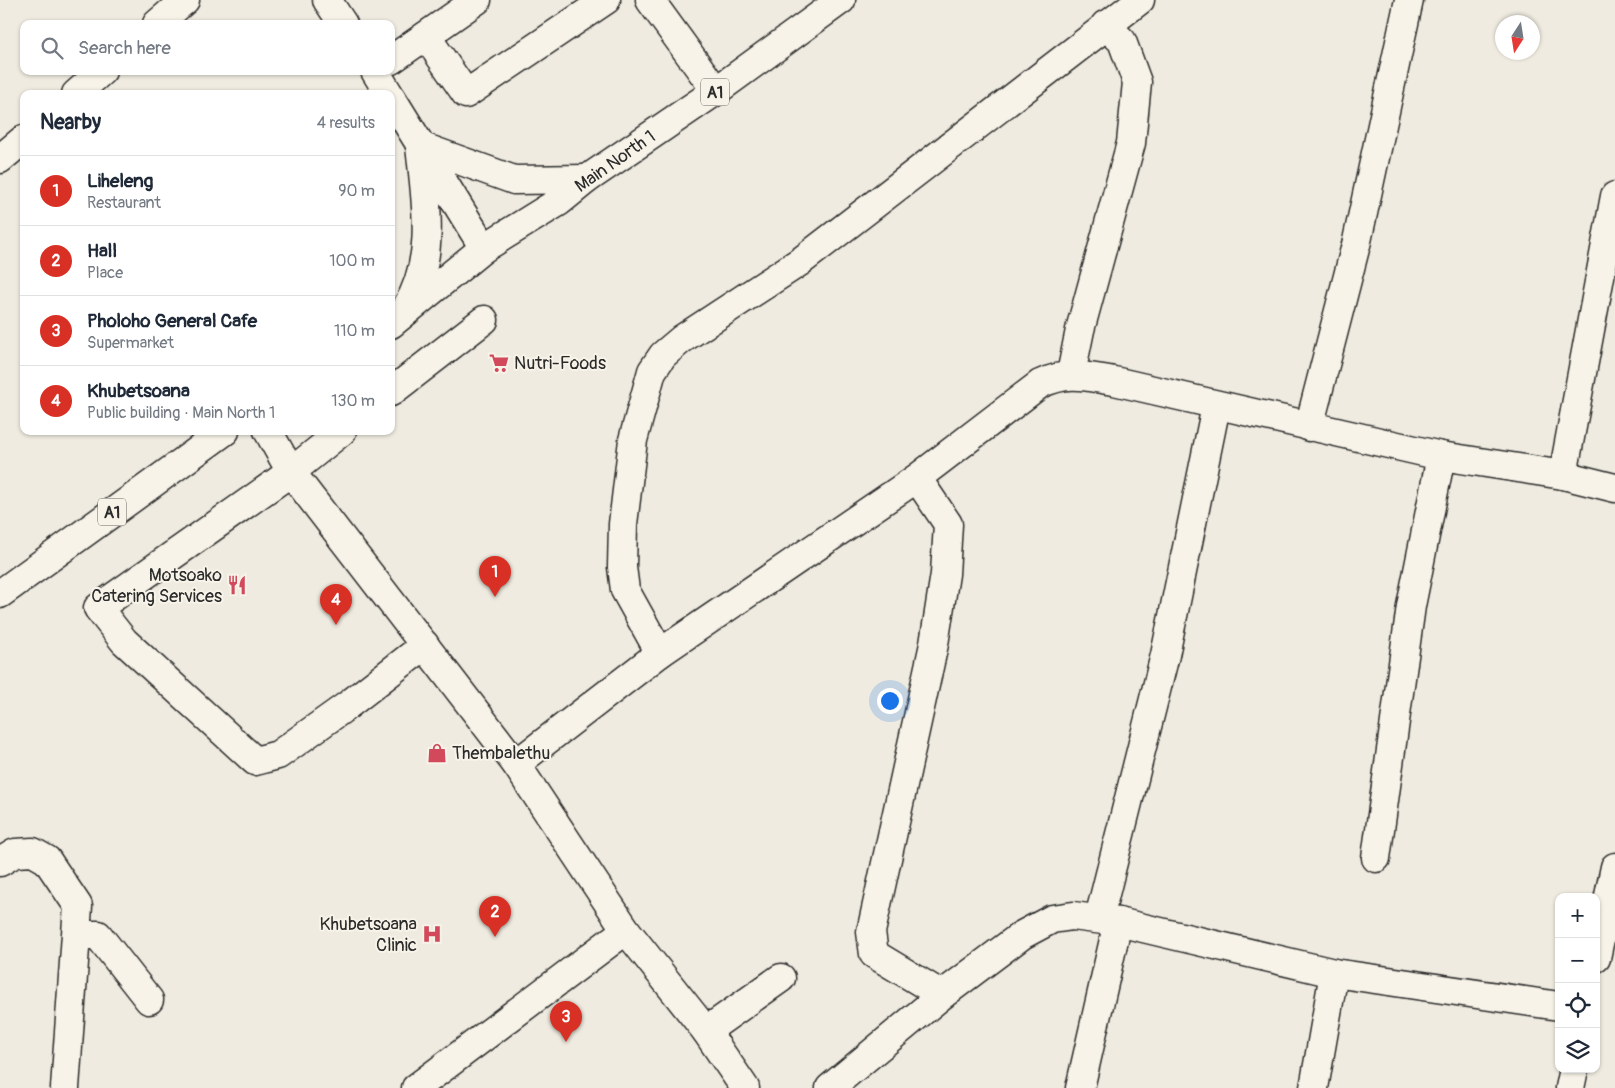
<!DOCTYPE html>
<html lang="en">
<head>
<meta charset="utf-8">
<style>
  :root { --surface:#fff; --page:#f2f2f3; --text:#1f2937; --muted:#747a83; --line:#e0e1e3; --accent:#d93025 }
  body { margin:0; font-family:Pangolin,sans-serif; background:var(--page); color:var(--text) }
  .controls { position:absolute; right:15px; bottom:15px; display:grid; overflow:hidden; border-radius:10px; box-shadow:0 1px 4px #0004 }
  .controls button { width:45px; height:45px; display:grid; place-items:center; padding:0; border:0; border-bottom:1px solid var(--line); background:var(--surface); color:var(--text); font:25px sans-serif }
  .compass { position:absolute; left:1495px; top:15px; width:45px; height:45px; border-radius:50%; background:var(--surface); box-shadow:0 1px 4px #0004; rotate:192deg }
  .you { position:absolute; left:889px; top:700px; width:18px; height:18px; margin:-12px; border:4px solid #fff; border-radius:50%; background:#1a73e8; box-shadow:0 0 0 8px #1a73e833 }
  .badge { display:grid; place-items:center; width:32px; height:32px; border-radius:50%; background:var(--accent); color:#fff; font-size:16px; font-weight:700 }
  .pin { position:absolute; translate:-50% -41px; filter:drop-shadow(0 1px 2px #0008) }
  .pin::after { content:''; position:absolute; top:26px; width:18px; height:15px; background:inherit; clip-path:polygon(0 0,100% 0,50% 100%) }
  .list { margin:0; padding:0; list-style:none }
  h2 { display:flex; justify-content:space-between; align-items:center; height:65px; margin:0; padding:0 20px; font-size:21px }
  h2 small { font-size:16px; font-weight:400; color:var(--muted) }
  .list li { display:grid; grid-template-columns:32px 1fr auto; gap:15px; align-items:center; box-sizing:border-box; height:70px; padding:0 20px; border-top:1px solid var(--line) }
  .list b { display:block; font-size:19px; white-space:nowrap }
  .list p { margin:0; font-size:16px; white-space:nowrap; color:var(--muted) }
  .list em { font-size:16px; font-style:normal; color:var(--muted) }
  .icon { flex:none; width:28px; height:28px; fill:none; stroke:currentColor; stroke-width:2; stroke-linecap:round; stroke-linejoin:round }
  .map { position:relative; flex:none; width:1615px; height:1088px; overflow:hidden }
  .search { position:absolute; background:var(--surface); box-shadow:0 1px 4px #0004; left:20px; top:20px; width:375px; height:55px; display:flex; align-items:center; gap:12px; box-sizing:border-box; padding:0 18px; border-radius:10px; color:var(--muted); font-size:19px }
  .panel { position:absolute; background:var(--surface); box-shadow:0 1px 4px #0004; left:20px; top:90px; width:375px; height:345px; border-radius:10px }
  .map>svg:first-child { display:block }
</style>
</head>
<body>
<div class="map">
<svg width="1615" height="1088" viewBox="0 0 1615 1088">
  <rect width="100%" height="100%" fill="#efebe0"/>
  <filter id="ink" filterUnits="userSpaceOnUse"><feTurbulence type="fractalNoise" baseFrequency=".02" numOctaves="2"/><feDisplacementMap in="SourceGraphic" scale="10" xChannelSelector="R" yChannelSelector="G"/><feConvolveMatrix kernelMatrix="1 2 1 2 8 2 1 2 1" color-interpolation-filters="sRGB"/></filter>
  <g filter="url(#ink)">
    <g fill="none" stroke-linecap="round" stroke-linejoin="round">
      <defs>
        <g id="minor">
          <polyline points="327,0 343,24"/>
          <polyline points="650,0 716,91"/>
          <polyline points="157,24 185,0"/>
          <polyline points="426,36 466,94 606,0"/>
          <polyline points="391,60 477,0"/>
          <polyline points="375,71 389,94"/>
          <polyline points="76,94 102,71"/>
          <polyline points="391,97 484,248"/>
          <polyline points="0,159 24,139"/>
          <polyline points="1071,374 1080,330 1131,143 1137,82 1122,41 1105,25"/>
          <polyline points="391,392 484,320"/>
          <polyline points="1309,427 1357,241 1409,0"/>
          <polyline points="268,431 291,472 516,764 626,930 706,1031 745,1088"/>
          <polyline points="342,431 291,472 98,608 124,641 255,761 278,755 348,705 425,645"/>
          <polyline points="1563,475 1615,196"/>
          <polyline points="917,478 948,524 945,574 934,644 871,932 874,954 942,995"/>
          <polyline points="660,653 625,590 622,567 623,524 633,440 652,371 663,355 682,339 801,261 1140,0"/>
          <path d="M516,764L660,653L917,478L1040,384C1068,371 1084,376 1114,381L1441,456L1563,475L1615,488"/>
          <polyline points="1376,858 1411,606 1441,456"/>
          <polyline points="0,862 15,853 33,852 47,860 78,906 65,1088"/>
          <polyline points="1099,918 1165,655 1216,406"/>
          <polyline points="77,935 98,935 149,1000"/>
          <polyline points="1596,958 1615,867"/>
          <polyline points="706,1031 781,978"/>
          <polyline points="416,1088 626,930"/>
          <polyline points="830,1088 942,995 1022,935 1052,919 1073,916 1118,922 1334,973 1559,1006"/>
          <polyline points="1080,1088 1118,922"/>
          <polyline points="1314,1088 1334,973"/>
          <polyline points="1570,1088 1574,1069"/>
        </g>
        <g id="major">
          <path d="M405,310C437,260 426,202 420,146L514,180L587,179"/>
          <polyline points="391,324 484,248 560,201 587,179 716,91 841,0"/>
          <polyline points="0,594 225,431"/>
        </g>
      </defs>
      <!-- minor casing -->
      <use href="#minor" stroke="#2b2b2b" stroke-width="31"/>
      <!-- major casing -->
      <use href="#major" stroke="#2b2b2b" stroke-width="31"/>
      <!-- minor -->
      <use href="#minor" stroke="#f7f3e8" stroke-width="28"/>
      <!-- major -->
      <use href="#major" stroke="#f7f3e8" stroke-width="28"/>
    </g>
  </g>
  <!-- icons -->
  <defs>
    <symbol id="supermarket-bare" viewBox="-9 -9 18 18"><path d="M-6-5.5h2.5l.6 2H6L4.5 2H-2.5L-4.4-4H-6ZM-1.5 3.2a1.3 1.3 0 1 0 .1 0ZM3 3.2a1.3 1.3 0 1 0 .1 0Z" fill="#d1495b" stroke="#f7f3e8" stroke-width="2.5" paint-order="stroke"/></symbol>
    <symbol id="restaurant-bare" viewBox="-9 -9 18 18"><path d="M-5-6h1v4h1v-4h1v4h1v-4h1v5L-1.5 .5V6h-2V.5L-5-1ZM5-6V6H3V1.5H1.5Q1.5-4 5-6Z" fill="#d1495b" stroke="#f7f3e8" stroke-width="2.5" paint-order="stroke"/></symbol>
    <symbol id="shop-bare" viewBox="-9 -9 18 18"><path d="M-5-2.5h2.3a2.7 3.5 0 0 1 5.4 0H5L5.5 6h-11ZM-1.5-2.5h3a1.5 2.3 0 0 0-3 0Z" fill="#d1495b" stroke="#f7f3e8" stroke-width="2.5" paint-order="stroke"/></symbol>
    <symbol id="hospital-bare" viewBox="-9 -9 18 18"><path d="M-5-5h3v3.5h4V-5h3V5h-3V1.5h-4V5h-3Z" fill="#d1495b" stroke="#f7f3e8" stroke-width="2.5" paint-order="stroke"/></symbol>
  </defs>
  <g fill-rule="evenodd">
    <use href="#supermarket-bare" x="485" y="349" width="28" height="28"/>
    <use href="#restaurant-bare" x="223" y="571" width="28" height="28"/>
    <use href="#shop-bare" x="423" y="739" width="28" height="28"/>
    <use href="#hospital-bare" x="418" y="920" width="28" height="28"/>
  </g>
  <g text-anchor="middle" stroke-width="4" stroke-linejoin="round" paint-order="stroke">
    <!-- shield labels -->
    <g fill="#f7f3e8" stroke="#686764" stroke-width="1">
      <rect x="701" y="78.5" width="28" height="27" rx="4"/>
      <rect x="98" y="498.5" width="28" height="27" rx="4"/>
    </g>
    <g font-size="16" font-weight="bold" fill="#2b2b2b">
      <text x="715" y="98">A1</text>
      <text x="112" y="518">A1</text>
    </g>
    <!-- street labels -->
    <g font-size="18" fill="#2b2b2b" stroke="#f7f3e8">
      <text transform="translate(615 161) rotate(-35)" y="6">Main North 1</text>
    </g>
    <!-- poi labels -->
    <g font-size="18" fill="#2b2b2b" stroke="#f7f3e8" text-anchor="start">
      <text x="514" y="369">Nutri-Foods</text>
      <text x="222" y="581" text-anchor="end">Motsoako<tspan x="222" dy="21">Catering Services</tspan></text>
      <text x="452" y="759">Thembalethu</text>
      <text x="417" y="930" text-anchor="end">Khubetsoana<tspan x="417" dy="21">Clinic</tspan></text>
    </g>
  </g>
</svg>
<div class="controls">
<button>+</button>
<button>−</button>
<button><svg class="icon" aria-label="locate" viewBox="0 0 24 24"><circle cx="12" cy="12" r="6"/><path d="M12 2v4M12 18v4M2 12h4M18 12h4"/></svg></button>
<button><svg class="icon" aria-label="layers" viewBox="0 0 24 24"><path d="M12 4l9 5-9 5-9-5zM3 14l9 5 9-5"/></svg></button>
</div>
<svg class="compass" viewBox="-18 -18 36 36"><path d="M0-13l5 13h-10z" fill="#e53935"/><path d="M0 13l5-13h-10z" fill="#747a83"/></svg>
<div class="you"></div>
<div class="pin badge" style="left:495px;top:597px">1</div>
<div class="pin badge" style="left:495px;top:937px">2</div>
<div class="pin badge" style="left:566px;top:1042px">3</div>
<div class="pin badge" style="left:336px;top:625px">4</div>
<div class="search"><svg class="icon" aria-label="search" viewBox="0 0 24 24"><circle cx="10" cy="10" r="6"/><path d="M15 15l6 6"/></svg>Search here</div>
<section class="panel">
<h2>Nearby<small>4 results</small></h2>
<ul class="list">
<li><span class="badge">1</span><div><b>Liheleng</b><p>Restaurant</p></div><em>90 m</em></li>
<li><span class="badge">2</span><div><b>Hall</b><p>Place</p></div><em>100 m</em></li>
<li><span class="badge">3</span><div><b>Pholoho General Cafe</b><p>Supermarket</p></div><em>110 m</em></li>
<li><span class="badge">4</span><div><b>Khubetsoana</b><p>Public building · Main North 1</p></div><em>130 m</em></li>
</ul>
</section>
</div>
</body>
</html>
